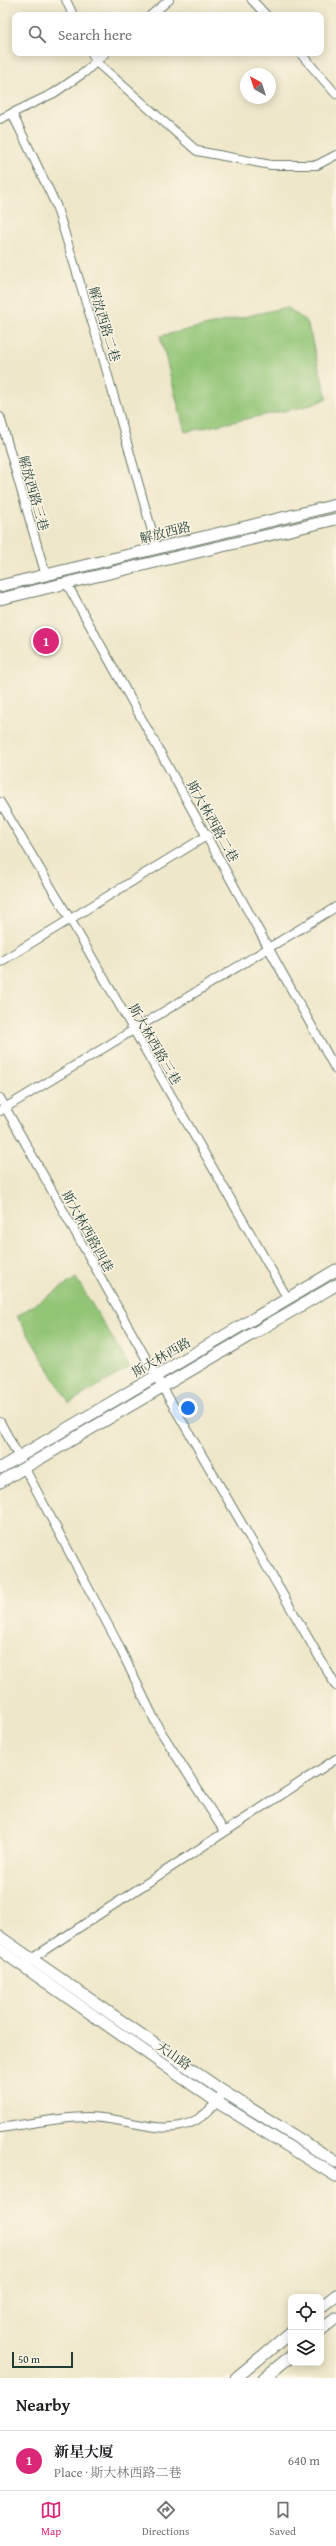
<!DOCTYPE html>
<html lang="en">
<head>
<meta charset="utf-8">
<style>
  :root { --surface:#fff; --page:#f2f2f2; --text:#202124; --muted:#757577; --line:#e0e0e0; --accent:#db2777 }
  body { margin:0; font-family:"Gentium Book Plus","Noto Serif SC",serif; background:var(--page); color:var(--text) }
  .controls { position:absolute; right:12px; bottom:12px; display:grid; overflow:hidden; border-radius:8px; box-shadow:0 2px 10px #0003 }
  .controls button { width:36px; height:36px; display:grid; place-items:center; padding:0; border:0; border-bottom:1px solid var(--line); background:var(--surface); color:var(--text); font:20px sans-serif }
  .compass { position:absolute; left:240px; top:68px; width:36px; height:36px; border-radius:50%; background:var(--surface); box-shadow:0 2px 10px #0003; rotate:321deg }
  .scale { position:absolute; left:12px; bottom:10px; width:61px; box-sizing:border-box; padding-left:4px; border:2px solid #1f3d34; border-top:0; font-size:11px; line-height:14px; white-space:nowrap; color:#1f3d34; -webkit-text-stroke:3px #fcf5e5; paint-order:stroke }
  .you { position:absolute; left:188px; top:1408px; width:14px; height:14px; margin:-10px; border:3px solid #fff; border-radius:50%; background:#1a73e8; box-shadow:0 0 0 6px #1a73e833 }
  .badge { display:grid; place-items:center; width:26px; height:26px; border-radius:50%; background:var(--accent); color:#fff; font-size:13px; font-weight:700 }
  .pin { position:absolute; translate:-50% -50%; border:2px solid #fff; box-shadow:0 1px 4px #0006 }
  .list { margin:0; padding:0; list-style:none }
  h2 { display:flex; justify-content:space-between; align-items:center; height:52px; margin:0; padding:0 16px; font-size:17px }
  h2 small { font-size:13px; font-weight:400; color:var(--muted) }
  .list li { display:grid; grid-template-columns:26px 1fr auto; gap:12px; align-items:center; box-sizing:border-box; height:60px; padding:0 16px; border-top:1px solid var(--line) }
  .list b { display:block; font-size:15px; white-space:nowrap }
  .list p { margin:0; font-size:13px; white-space:nowrap; color:var(--muted) }
  .list em { font-size:13px; font-style:normal; color:var(--muted) }
  .icon { flex:none; width:22px; height:22px; fill:none; stroke:currentColor; stroke-width:2; stroke-linecap:round; stroke-linejoin:round }
  .map { position:relative; flex:none; width:336px; height:2378px; overflow:hidden }
  .search { position:absolute; background:var(--surface); box-shadow:0 2px 10px #0003; left:12px; right:12px; top:12px; height:44px; display:flex; align-items:center; gap:10px; box-sizing:border-box; padding:0 14px; border-radius:8px; color:var(--muted); font-size:15px }
  .sheet { height:112px; background:var(--surface) }
  nav { display:flex; justify-content:space-around; align-items:center; box-sizing:border-box; height:56px; border-top:1px solid var(--line); background:var(--surface); font-size:11px; color:var(--muted) }
  nav a { display:grid; justify-items:center; gap:2px }
  nav .on { color:var(--accent) }
  .map>svg:first-child { display:block }
</style>
</head>
<body>
<div class="map">
<svg width="336" height="2378" viewBox="0 0 336 2378">
  <rect width="100%" height="100%" fill="#fcf5e5"/>
  <filter id="ink" filterUnits="userSpaceOnUse"><feTurbulence type="fractalNoise" baseFrequency=".025" numOctaves="2"/><feDisplacementMap in="SourceGraphic" scale="8" xChannelSelector="R" yChannelSelector="G"/><feConvolveMatrix kernelMatrix="1 2 1 2 8 2 1 2 1" color-interpolation-filters="sRGB"/></filter>
  <filter id="wash" filterUnits="userSpaceOnUse"><feTurbulence type="fractalNoise" baseFrequency=".012" numOctaves="4" result="noise"/><feDisplacementMap in="SourceGraphic" scale="16" xChannelSelector="R" yChannelSelector="G"/><feGaussianBlur stdDeviation="0.9" result="paint"/><feColorMatrix in="noise" values="0 0 0 0 0 0 0 0 0 0 0 0 0 0 0 0 0 1.4 0 .05"/><feComposite in="paint" operator="in"/></filter>
  <g filter="url(#wash)">
    <rect width="100%" height="100%" fill="#efe7ca"/>
    <!-- green -->
    <g fill="#92c576" stroke="#588155">
      <polygon points="287,307 307,322 327,398 312,405 185,432 160,336"/>
      <polygon points="76,1278 130,1367 69,1403 17,1316"/>
    </g>
  </g>
  <g filter="url(#ink)">
    <g fill="none" stroke-linecap="round" stroke-linejoin="round">
      <defs>
        <g id="minor">
          <polyline points="66,0 73,15"/>
          <polyline points="252,0 266,15"/>
          <polyline points="151,15 169,0"/>
          <polyline points="92,53 95,61 197,151 271,165 317,165 336,155"/>
          <polyline points="300,53 336,94"/>
          <polyline points="12,113 56,205 101,351 157,549"/>
          <polyline points="0,119 54,93 85,72 105,53"/>
          <polyline points="0,417 46,576"/>
          <polyline points="67,584 336,1070"/>
          <polyline points="0,802 70,919 288,1299"/>
          <polyline points="0,962 208,835"/>
          <polyline points="0,1098 156,1376 336,1686"/>
          <polyline points="0,1111 336,907"/>
          <polyline points="0,1422 19,1457"/>
          <polyline points="24,1467 116,1640 158,1727 224,1831"/>
          <polyline points="28,1961 336,1759"/>
          <path d="M0,2128C29,2124 60,2117 88,2117C142,2118 185,2152 224,2092"/>
        </g>
        <g id="major">
          <polyline points="0,586 336,505"/>
          <polyline points="0,599 336,519"/>
          <polyline points="0,1468 336,1270"/>
          <polyline points="0,1482 336,1285"/>
          <polyline points="0,1937 224,2092 336,2162"/>
          <polyline points="0,1950 217,2102 336,2176"/>
          <polyline points="321,2307 336,2295"/>
          <polyline points="321,2330 336,2318"/>
          <polyline points="236,2378 291,2332"/>
          <polyline points="264,2378 291,2356"/>
        </g>
      </defs>
      <!-- minor casing -->
      <use href="#minor" stroke="#687868" stroke-width="10"/>
      <!-- major casing -->
      <use href="#major" stroke="#687868" stroke-width="13"/>
      <!-- minor -->
      <use href="#minor" stroke="#fff" stroke-width="8"/>
      <!-- major -->
      <use href="#major" stroke="#fff" stroke-width="11"/>
    </g>
  </g>
  <g text-anchor="middle" stroke-width="3" stroke-linejoin="round" paint-order="stroke">
    <!-- street labels -->
    <g font-size="13" fill="#1f3d34" stroke="#fcf5e5">
      <text transform="translate(105 324) rotate(73)" y="5">解放西路二巷</text>
      <text transform="translate(34 493) rotate(74)" y="5">解放西路三巷</text>
      <text transform="translate(165 532) rotate(-14)" y="5">解放西路</text>
      <text transform="translate(213 821) rotate(61)" y="5">斯大林西路二巷</text>
      <text transform="translate(155 1044) rotate(60)" y="5">斯大林西路三巷</text>
      <text transform="translate(88 1231) rotate(61)" y="5">斯大林西路四巷</text>
      <text transform="translate(161 1357) rotate(-30)" y="5">斯大林西路</text>
      <text transform="translate(174 2055) rotate(35)" y="5">天山路</text>
    </g>
  </g>
</svg>
<div class="controls">
<button><svg class="icon" aria-label="locate" viewBox="0 0 24 24"><circle cx="12" cy="12" r="6"/><path d="M12 2v4M12 18v4M2 12h4M18 12h4"/></svg></button>
<button><svg class="icon" aria-label="layers" viewBox="0 0 24 24"><path d="M12 4l9 5-9 5-9-5zM3 14l9 5 9-5"/></svg></button>
</div>
<svg class="compass" viewBox="-18 -18 36 36"><path d="M0-13l5 13h-10z" fill="#e53935"/><path d="M0 13l5-13h-10z" fill="#757577"/></svg>
<div class="scale">50 m</div>
<div class="you"></div>
<div class="pin badge" style="left:46px;top:641px">1</div>
<div class="search"><svg class="icon" aria-label="search" viewBox="0 0 24 24"><circle cx="10" cy="10" r="6"/><path d="M15 15l6 6"/></svg>Search here</div>
</div>
<section class="sheet">
<h2>Nearby<small></small></h2>
<ul class="list">
<li><span class="badge">1</span><div><b>新星大厦</b><p>Place · 斯大林西路二巷</p></div><em>640 m</em></li>
</ul>
</section>
<nav>
<a class="on"><svg class="icon" aria-label="map" viewBox="0 0 24 24"><path d="M3 6l6-2 6 2 6-2v14l-6 2-6-2-6 2zM9 4v14M15 6v14"/></svg>Map</a>
<a><svg class="icon" aria-label="directions" viewBox="0 0 24 24"><path d="M12 3l9 9-9 9-9-9zM9 14v-3h6M13 9l2 2-2 2"/></svg>Directions</a>
<a><svg class="icon" aria-label="saved" viewBox="0 0 24 24"><path d="M7 4h10v16l-5-4-5 4z"/></svg>Saved</a>
</nav>
</body>
</html>
